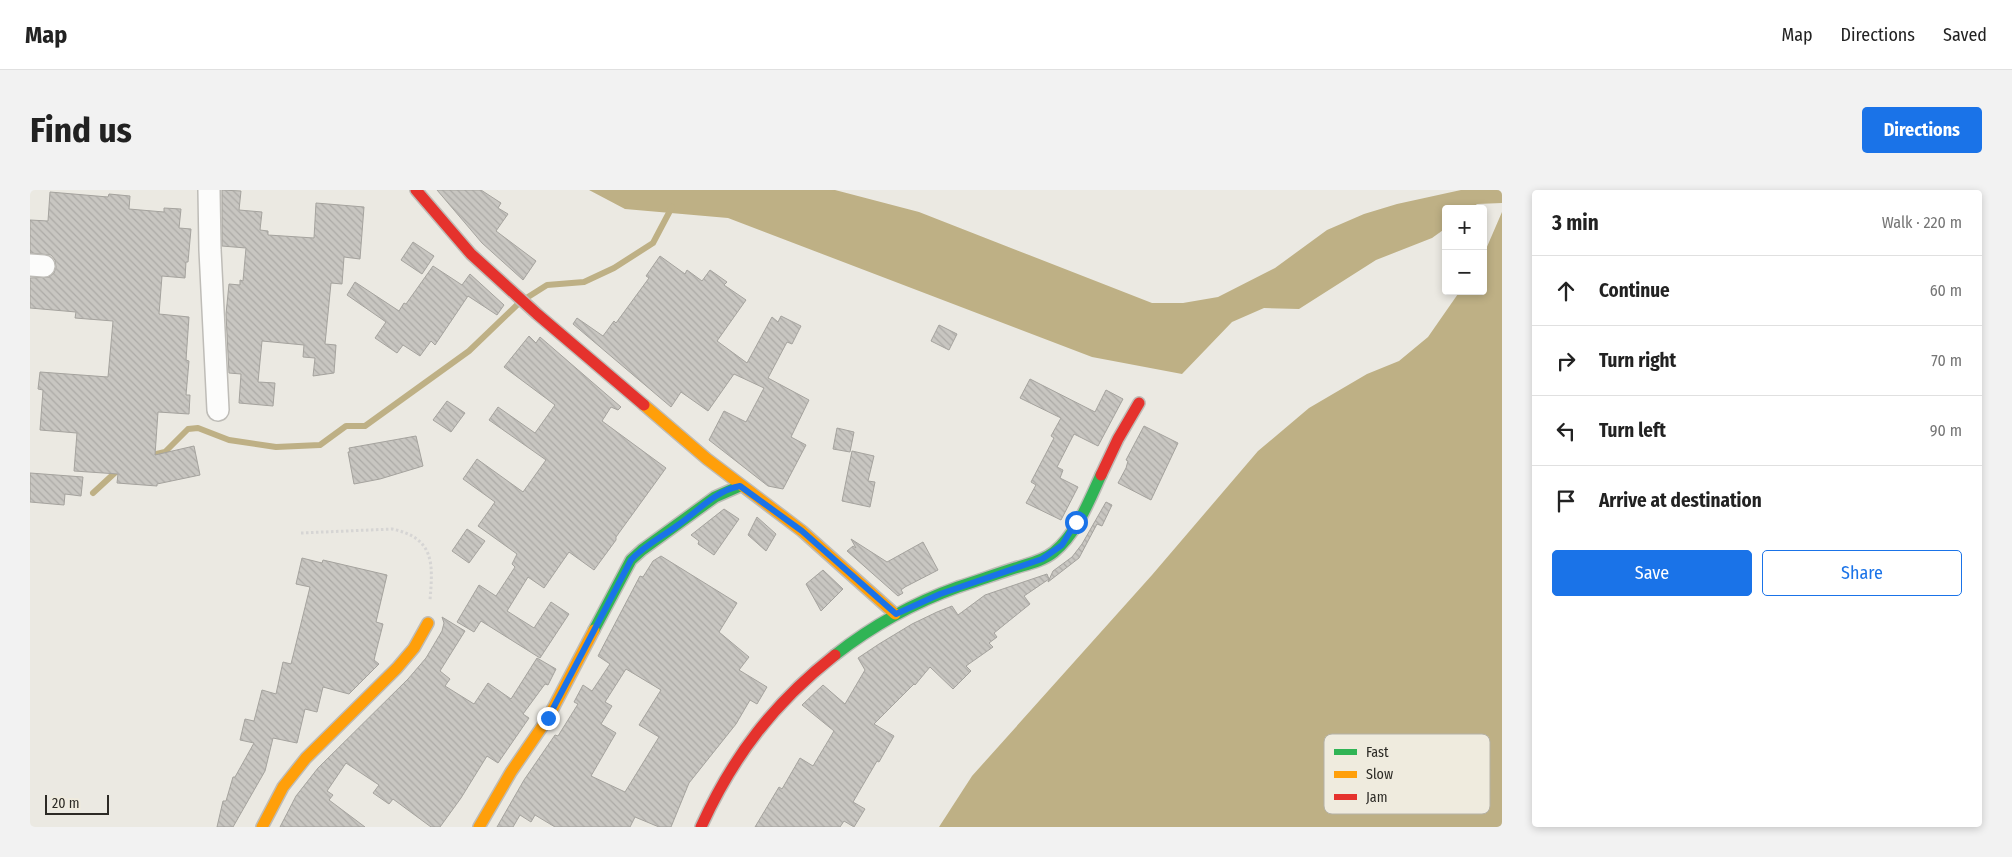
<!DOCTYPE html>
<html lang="en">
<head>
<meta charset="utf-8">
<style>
  :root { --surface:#fff; --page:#f2f2f2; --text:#222; --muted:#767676; --line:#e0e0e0; --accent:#1a73e8 }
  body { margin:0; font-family:"Fira Sans Condensed",sans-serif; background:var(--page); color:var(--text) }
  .controls { position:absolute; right:15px; top:15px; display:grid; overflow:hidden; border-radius:5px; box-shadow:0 2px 8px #0003 }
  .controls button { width:45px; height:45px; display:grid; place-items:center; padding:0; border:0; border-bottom:1px solid var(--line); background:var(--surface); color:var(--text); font:25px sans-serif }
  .scale { position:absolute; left:15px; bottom:12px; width:64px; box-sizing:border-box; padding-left:5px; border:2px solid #2c2a25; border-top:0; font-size:14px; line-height:18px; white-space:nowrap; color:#2c2a25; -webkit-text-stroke:4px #efebde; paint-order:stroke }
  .stop { position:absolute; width:15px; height:15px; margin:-11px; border:4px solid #1a73e8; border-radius:50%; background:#fff }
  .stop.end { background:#1a73e8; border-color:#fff; box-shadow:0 1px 5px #0008 }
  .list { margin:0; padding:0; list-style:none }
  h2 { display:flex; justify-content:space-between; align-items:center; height:65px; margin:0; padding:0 20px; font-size:21px }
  h2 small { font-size:16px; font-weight:400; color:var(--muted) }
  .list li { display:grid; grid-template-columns:32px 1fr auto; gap:15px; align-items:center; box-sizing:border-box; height:70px; padding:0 20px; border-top:1px solid var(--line) }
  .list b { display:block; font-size:19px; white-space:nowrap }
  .list em { font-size:16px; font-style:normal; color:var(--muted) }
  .actions { display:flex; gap:10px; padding:15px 20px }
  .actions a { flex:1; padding:11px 0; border:1px solid var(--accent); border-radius:5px; text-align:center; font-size:18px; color:var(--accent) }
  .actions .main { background:var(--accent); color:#fff }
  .icon { flex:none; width:28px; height:28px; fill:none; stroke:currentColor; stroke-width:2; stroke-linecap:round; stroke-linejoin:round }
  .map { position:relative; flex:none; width:1472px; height:637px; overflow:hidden; border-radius:5px }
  header { display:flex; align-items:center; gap:30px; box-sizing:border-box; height:70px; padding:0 25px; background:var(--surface); border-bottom:1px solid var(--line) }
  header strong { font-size:24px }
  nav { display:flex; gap:28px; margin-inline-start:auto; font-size:18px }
  .intro { display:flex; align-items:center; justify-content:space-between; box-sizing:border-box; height:120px; padding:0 30px }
  h1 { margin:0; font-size:35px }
  .button { padding:12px 22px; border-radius:5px; background:var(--accent); color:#fff; font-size:18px; font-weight:700 }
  main { display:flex; gap:30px; padding:0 30px }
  aside { flex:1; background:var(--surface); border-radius:5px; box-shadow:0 2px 8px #0003 }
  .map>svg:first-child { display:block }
</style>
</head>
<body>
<header>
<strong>Map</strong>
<nav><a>Map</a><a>Directions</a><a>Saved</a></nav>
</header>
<div class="intro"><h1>Find us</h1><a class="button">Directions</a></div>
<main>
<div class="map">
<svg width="1472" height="637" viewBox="0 0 1472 637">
  <defs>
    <pattern id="building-back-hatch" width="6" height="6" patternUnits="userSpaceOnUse" patternTransform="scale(1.25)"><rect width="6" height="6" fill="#c8c6c1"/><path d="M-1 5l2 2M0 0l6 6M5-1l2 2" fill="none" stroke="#acaaa6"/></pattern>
  </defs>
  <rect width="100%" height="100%" fill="#ebe9e2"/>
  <!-- water -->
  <g fill="#beb085">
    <polygon points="559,0 805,0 889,22 1122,113 1153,113 1188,107 1245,78 1297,40 1334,24 1367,14 1431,0 1472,0 1472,13 1447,14 1441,19 1416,19 1416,38 1402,48 1346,70 1269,119 1234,118 1202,132 1152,184 1062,167 698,28 595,19"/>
    <polygon points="1472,22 1472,637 909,637 942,586 1122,385 1228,261 1279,218 1337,184 1369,171 1398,147 1430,101 1453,101 1453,66"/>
  </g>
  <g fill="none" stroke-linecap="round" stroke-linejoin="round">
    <!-- stream -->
    <g stroke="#beb085" stroke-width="6">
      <polyline points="498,107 517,95 554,92 584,78 623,53 642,17"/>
      <polyline points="118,266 135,262 158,239 168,238 199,250 246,257 290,255 316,236 335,236 439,161 488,114"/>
      <polyline points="63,303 89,279"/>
    </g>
  </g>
  <!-- building -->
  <g fill="url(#building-back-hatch)" stroke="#a5a39e" fill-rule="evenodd">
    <polygon points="192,0 211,1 209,20 232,22 230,40 238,41 238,45 284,48 286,13 334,17 330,69 314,67 312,94 301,93 295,154 306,155 304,183 283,186 285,168 273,167 274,155 232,151 228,192 245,193 243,216 209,213 211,184 199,183 196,124 199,94 210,95 210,90 213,91 216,58 192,56"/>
    <polygon points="407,0 451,0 471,13 468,18 478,24 466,41 506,71 493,90 452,53"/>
    <polygon points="20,2 78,7 79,4 100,6 99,19 134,22 134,18 151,19 149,38 161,39 158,72 156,72 155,88 132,86 129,124 159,127 156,170 159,171 156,205 160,205 159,224 128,222 125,265 164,256 170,285 127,294 127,296 87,293 88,284 44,281 47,243 10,240 13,200 8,199 10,182 78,187 83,131 45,128 46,122 0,118 0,88 19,87 24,83 26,77 25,70 21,65 0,63 0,30 18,31"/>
    <polygon points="383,52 404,66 392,84 371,70"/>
    <polygon points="630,66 655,84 657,80 672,91 680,80 697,92 694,95 716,110 687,151 717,173 742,127 748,132 751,126 771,136 762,154 757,152 738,188 779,210 761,247 776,255 753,299 738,296 679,250 694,221 716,232 734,198 704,184 678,221 651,202 641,217 543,134 547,128 573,146 584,131 586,133 619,88 616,86"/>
    <polygon points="403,76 432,95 440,84 474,115 467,125 438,106 405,155 401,151 390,166 373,155 367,163 345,148 356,132 317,105 325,92 369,121 374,113 376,114"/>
    <polygon points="909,135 927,144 919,160 901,151"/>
    <polygon points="499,146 506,153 510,147 591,217 588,220 581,217 572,231 636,278 586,347 586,350 564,380 539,362 514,398 498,387 477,421 504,438 521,412 539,424 510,468 451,431 444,442 427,432 449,395 466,406 485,377 482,374 487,364 448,336 465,312 433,289 447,269 493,302 516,270 459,230 468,217 505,243 525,215 474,177"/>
    <polygon points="1000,189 1065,222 1076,200 1093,209 1068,256 1044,244 1027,277 1033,280 1030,288 1048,297 1031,330 996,313 1006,295 1001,292 1024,248 1021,246 1031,228 990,208"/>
    <polygon points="417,211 435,223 421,242 403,230"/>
    <polygon points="1114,236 1148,253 1121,310 1088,293 1096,278 1098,271 1096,270"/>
    <polygon points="807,238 824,242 820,262 803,259"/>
    <polygon points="386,246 393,276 350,289 324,294 318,262 320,262 319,258"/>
    <polygon points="822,261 844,266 838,291 845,292 840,317 812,311"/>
    <polygon points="0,283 53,287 51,306 35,304 34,315 0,312"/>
    <polygon points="1076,312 1082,315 1072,336 1067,334 1049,368 1018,392 1023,381 1042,367 1052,354"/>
    <polygon points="694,319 709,329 684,365 668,354 669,351 661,345"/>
    <polygon points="727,327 746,344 736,361 718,345"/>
    <polygon points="437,339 455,351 439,373 422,361"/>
    <polygon points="821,349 857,372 893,352 908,380 875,397 871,400 873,403 868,406 817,361 823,356 826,358"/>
    <path d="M631,366L707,413L689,442L719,467L709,480L737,497L727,514L720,510L706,534L659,593L641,637H629L605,627L600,637H525L505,625L501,632L490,625L483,637H467L494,590L525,545L528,546L548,514L544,512L553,495L562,501L580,474L568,466L610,386L613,387L623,371ZM596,479L631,500L609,535L629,547L595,602L561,586L586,543L571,534L582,516L575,512Z"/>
    <polygon points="272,368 292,373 293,370 357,385 346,432 353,434 344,470 349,474 319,504 293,497 287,522 275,519 267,553 243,548 235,581 203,637 187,637 193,611 196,611 203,587 205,587 224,553 210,550 215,529 224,531 232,500 246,504 253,472 261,474 280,397 266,394"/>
    <polygon points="793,380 813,399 791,421 776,394"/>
    <polygon points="1017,384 1019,389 994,406 1000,414 964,443 967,447 959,453 963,457 936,476 941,481 923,499 900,477 885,495 884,494 844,534 864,546 849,572 847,571 823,612 835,619 824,637 814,631 810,637 725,637 749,597 752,599 770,568 783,576 804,541 772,515 793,495 815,514 835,480 828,468 849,454 882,434 907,422 922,416 928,425 955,405"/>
    <polygon points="412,427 435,441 410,481 420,489 415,496 444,514 458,493 481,509 507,468 526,479 518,495 515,494 493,524 499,528 468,573 457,566 431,608 410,637 401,637 363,609 359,614 343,603 349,595 316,573 297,601 303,605 299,610 335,637 250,637 266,606 288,578 378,489 396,468 412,441 414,433"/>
  </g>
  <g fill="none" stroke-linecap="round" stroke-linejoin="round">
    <defs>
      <g id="street">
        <polyline points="179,0 180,60 188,220"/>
        <polyline points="0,75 14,76"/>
      </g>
      <g id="fast">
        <polyline points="564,440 601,370 612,360 685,307 710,296"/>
        <path d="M805,465C842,436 883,413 928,397C947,391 966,384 985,378C998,374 1013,371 1024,362C1047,343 1059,311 1071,285"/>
      </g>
      <g id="slow">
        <polyline points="614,215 677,269 772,341 865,424"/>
        <polyline points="232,637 253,597 276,568 367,478 384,458 398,433"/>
        <polyline points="449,637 481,582 518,528 564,440"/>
      </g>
      <g id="jam">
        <polyline points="386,0 441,64 507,124 614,215"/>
        <polyline points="1071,285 1088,249 1109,213"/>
        <path d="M671,637C703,566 744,513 805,465"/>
      </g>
    </defs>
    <!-- street casing -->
    <use href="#street" stroke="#bebcb7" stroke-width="24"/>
    <!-- fast casing -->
    <use href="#fast" stroke="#bebcb7" stroke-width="14"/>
    <!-- slow casing -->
    <use href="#slow" stroke="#bebcb7" stroke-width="14"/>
    <!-- jam casing -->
    <use href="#jam" stroke="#bebcb7" stroke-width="14"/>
    <!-- path -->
    <path stroke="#d6d5d4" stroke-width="3" stroke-dasharray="2.5 2.5" stroke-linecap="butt" d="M271,343L362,339C405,348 403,374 400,410"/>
    <!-- street -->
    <use href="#street" stroke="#fcfcfb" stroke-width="21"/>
    <!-- fast -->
    <use href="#fast" stroke="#30b455" stroke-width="11"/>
    <!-- slow -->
    <use href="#slow" stroke="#ff9f0a" stroke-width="11"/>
    <!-- jam -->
    <use href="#jam" stroke="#e5322d" stroke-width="11"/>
  </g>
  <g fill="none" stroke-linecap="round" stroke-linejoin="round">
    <!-- route -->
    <path stroke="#1a73e8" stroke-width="6" d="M518,528L601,370C615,355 632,347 648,335C668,321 685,301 710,296L772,341L866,424L910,404L1012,369L1032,355L1046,332"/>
  </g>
  <!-- legend -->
  <rect x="1294" y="544" width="166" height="80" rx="8" fill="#efebde" stroke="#b4b1a6" stroke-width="1"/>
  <rect x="1304" y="559" width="23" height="6" fill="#30b455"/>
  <rect x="1304" y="581" width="23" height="7" fill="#ff9f0a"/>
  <rect x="1304" y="604" width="23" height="6" fill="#e5322d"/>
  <g font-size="14" fill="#2c2a25">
    <text x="1336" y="567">Fast</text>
    <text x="1336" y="589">Slow</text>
    <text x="1336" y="612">Jam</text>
  </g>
</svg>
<div class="controls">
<button>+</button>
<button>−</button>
</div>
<div class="scale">20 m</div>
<div class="stop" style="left:1046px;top:332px"></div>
<div class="stop end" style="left:518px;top:528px"></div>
</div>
<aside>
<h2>3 min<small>Walk · 220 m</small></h2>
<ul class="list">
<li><svg class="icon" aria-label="ahead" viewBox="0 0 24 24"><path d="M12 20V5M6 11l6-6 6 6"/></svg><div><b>Continue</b></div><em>60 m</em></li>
<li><svg class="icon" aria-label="right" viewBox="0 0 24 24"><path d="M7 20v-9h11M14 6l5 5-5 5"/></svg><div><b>Turn right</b></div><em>70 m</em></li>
<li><svg class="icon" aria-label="left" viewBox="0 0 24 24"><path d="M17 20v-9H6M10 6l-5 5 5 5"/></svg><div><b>Turn left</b></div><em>90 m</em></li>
<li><svg class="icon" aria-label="arrive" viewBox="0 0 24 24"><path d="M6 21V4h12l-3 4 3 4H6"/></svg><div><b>Arrive at destination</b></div></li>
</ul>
<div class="actions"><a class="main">Save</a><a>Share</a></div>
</aside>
</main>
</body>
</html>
